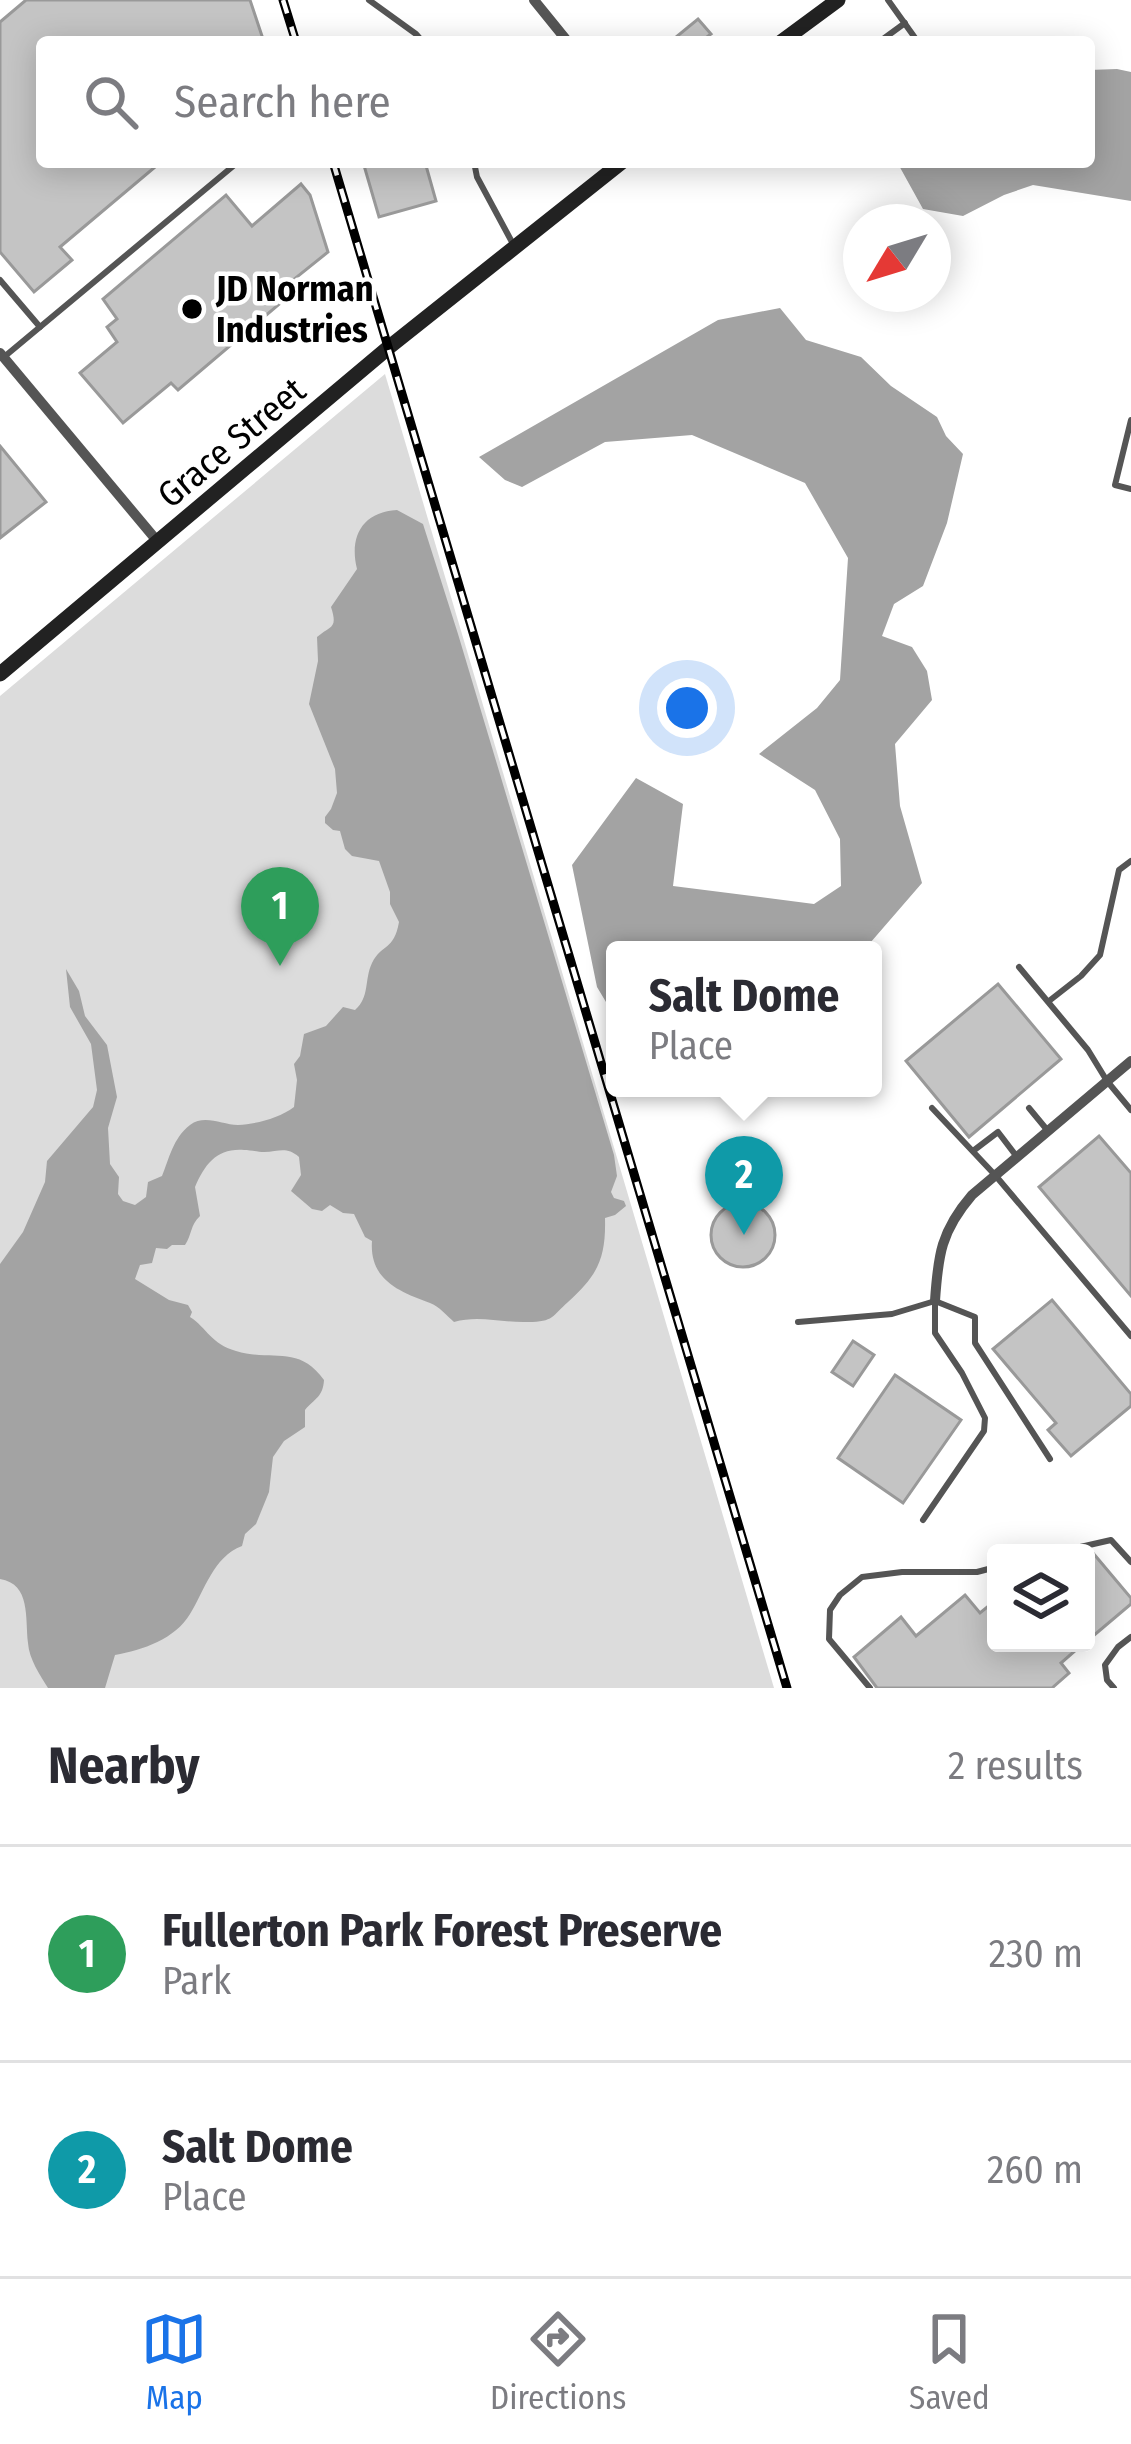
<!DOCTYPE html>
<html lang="en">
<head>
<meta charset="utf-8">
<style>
  :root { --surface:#fff; --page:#f2f2f3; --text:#2b2b33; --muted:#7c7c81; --line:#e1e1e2; --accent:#1a73e8 }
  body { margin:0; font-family:"Fira Sans Condensed",sans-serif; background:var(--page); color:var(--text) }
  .controls { position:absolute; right:36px; bottom:36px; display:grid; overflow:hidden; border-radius:12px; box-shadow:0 6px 30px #0003 }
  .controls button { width:108px; height:108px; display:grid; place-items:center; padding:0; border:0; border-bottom:3px solid var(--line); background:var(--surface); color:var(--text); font:60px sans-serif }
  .compass { position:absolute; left:843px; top:204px; width:108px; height:108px; border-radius:50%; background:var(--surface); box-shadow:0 6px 30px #0003; rotate:232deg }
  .you { position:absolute; left:687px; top:708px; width:42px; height:42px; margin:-30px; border:9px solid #fff; border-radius:50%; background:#1a73e8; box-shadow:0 0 0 18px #1a73e833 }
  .badge { display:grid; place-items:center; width:78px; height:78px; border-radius:50%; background:var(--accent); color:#fff; font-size:39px; font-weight:700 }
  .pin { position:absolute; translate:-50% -99px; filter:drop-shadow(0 3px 6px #0008) }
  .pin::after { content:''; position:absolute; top:63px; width:42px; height:36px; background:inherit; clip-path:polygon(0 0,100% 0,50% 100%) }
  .popup { position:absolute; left:606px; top:941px; width:276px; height:156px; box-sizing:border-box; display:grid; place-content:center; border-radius:12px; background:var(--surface); filter:drop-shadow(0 3px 9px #0005); font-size:39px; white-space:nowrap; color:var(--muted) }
  .popup b { font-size:45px; color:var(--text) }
  .popup::after { content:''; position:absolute; left:50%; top:100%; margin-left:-24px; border:24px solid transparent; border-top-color:var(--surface) }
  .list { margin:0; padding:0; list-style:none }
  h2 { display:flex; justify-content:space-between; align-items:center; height:156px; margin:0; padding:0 48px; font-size:51px }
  h2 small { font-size:39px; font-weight:400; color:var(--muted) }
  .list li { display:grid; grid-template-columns:78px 1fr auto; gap:36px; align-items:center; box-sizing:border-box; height:216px; padding:0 48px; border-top:3px solid var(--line) }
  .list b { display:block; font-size:45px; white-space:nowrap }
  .list p { margin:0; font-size:39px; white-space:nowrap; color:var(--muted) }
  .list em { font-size:39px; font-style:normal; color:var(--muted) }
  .icon { flex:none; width:66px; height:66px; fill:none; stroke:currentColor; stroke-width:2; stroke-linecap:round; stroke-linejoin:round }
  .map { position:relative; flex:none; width:1131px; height:1688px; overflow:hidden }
  .search { position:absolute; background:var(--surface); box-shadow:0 6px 30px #0003; left:36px; right:36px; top:36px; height:132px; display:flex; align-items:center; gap:30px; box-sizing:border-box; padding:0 42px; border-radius:12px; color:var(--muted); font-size:45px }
  .sheet { height:588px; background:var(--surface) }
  nav { display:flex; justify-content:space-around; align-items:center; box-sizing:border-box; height:168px; border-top:3px solid var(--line); background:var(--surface); font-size:33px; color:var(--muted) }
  nav a { display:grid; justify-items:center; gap:6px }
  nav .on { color:var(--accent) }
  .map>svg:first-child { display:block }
</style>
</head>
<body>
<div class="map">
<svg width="1131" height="1688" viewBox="0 0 1131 1688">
  <rect width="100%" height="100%" fill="#fff"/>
  <!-- green -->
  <polygon fill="#dcdcdc" points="385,374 774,1688 0,1688 0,696"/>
  <!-- water -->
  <g fill="#a3a3a3">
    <polygon points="1117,69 1131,72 1131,201 1033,185 1004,195 963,216 923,209 897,162 1089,162 1089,70"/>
    <polygon points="780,308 806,340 861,357 891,386 937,417 946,436 963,454 947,523 923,586 894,604 882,636 912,647 927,671 932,700 895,744 900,806 922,883 864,950 615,950 615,1017 597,987 572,865 636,778 683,804 673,886 814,904 841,886 840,839 815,790 759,754 817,708 840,680 848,558 805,483 692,435 605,442 522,487 505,480 479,457 718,320"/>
    <path d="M397,510L423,524L458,634L614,1155L617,1176L611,1192L614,1198L624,1201L626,1206L615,1215L605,1218C606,1258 598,1275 568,1302C552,1316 554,1322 528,1322C502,1323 479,1315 454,1322C447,1316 439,1306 430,1303C400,1292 369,1280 372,1241L365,1237L354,1214L343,1213L330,1205L322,1211L312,1209L291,1191L301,1175L299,1157C286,1146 279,1152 264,1152C258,1152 250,1150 244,1150C217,1148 205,1164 195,1187L200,1216C190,1225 192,1235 185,1245H172L167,1249L156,1248L152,1263L140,1265L135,1279L169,1300L188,1305L192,1312L190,1317C207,1328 211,1344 236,1351C273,1362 298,1344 324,1380C323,1397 315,1398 305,1410V1427L284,1441L273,1457L269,1492L256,1524L245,1534L242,1546C213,1557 205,1590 190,1614C175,1639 143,1650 115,1655L105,1688H48C40,1675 29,1659 28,1643C25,1618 31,1584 0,1579V1264L23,1232L45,1182L47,1161L93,1107L97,1090L91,1044L70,1007L66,969L79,991L85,1016L107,1045L117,1097L108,1128L110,1164L119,1177L118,1194L123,1201L135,1205L146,1197L148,1182L162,1176C169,1159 173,1138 190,1125C205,1114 222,1125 238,1125C257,1124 279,1118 294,1107L297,1080L294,1064L300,1056L304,1034L326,1026L343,1007L355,1010C370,997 364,980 372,963C382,943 394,951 399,922L390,904V892L379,861L352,856L345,849L340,831L333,830L325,823V817L331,809L337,793L335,769L309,704L318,661L317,637C331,625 338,629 331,607L357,569C349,537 362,512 397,510Z"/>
  </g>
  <!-- building -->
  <g fill="#c4c4c4" stroke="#999" stroke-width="3">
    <polygon points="26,0 250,0 264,42 42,42 42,162 161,162 60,247 72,260 34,292 0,252 0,22"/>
    <polygon points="698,19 711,34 700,42 670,42"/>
    <polygon points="363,162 425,162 436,201 379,217"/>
    <polygon points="301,184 310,195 328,252 283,288 290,295 178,390 171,383 123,423 80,373 117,342 107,327 117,319 103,299 226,195 252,226"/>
    <polygon points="0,446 46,502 0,538"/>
    <polygon points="998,984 1061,1059 969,1137 906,1061"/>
    <polygon points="1099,1136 1131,1173 1131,1296 1039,1187"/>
    <circle cx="743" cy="1235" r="32"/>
    <polygon points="1052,1300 1131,1394 1131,1406 1071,1456 1048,1430 1056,1423 993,1349"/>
    <polygon points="853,1341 874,1355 853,1386 832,1372"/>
    <polygon points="895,1375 961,1420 903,1503 838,1458"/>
    <polygon points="1093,1553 1131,1598 1131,1604 1086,1642 1086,1559"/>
    <polygon points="965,1595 980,1613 996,1600 996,1643 1084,1643 1061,1663 1069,1673 1052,1688 877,1688 854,1657 901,1617 916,1636"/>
  </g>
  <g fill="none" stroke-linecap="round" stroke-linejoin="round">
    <!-- lane -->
    <g stroke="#555" stroke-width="6">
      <polyline points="369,0 416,34 423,42"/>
      <polyline points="888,0 918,42"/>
      <polyline points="879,42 905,23"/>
      <polyline points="474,162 477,177 513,244"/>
      <polyline points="0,280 40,327"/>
      <polyline points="4,357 238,162"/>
      <polyline points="1131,420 1115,485 1131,489"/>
      <polyline points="1019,967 1088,1050 1107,1081 1131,1110"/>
      <polyline points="1049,1001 1081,976 1100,955 1119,870 1131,861"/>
      <polyline points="932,1108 995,1175 1131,1336"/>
      <polyline points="1029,1108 1048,1131"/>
      <polyline points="973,1151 998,1132 1017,1157"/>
      <polyline points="798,1322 892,1314 935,1301 975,1317 975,1343 1050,1459"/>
      <polyline points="923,1520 984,1431 985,1418 962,1373 935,1333 935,1301"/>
      <polyline points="1054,1553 1111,1540 1131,1562"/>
      <polyline points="870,1688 829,1639 830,1610 840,1595 862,1577 902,1572 977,1572 996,1567"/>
      <polyline points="1114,1688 1107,1680 1105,1665 1118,1647 1131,1637"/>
    </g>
    <!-- street -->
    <g stroke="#555" stroke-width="10">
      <polyline points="534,0 568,42"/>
      <polyline points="0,353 158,542"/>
      <path d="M935,1301C938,1255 941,1231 972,1195L1131,1061"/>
    </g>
    <!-- secondary -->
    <g stroke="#222" stroke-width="15">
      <polyline points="781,42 838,0"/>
      <polyline points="0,674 388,348 622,162"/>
    </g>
    <defs>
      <g id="rail">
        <polyline points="283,0 296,42"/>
        <polyline points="333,162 787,1688"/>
      </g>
    </defs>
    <!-- rail casing -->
    <use href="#rail" stroke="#000" stroke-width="9"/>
    <!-- rail -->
    <use href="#rail" stroke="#fff" stroke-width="4.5" stroke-dasharray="14" stroke-linecap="butt"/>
  </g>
  <!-- markers -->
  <circle fill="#000" stroke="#fff" stroke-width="4.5" cx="192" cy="309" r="12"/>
  <g text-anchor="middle" stroke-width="9" stroke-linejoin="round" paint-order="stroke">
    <!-- poi labels -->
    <g font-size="36" font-weight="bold" fill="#000" stroke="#fff" text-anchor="start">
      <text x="216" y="301">JD Norman<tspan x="216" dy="41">Industries</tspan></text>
    </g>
    <!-- street labels -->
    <g font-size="36" fill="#000" stroke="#fff">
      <text transform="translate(231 442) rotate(-40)" y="13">Grace Street</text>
    </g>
  </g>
</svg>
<div class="controls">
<button><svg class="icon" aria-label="layers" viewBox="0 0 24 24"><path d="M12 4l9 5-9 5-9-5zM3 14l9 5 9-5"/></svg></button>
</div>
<svg class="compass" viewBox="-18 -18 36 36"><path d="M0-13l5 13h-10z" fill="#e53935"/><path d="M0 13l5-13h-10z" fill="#7c7c81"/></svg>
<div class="you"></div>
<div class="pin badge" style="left:280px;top:966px;background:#2e9e5b">1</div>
<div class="pin badge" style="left:744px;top:1235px;background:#0f9aa8">2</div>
<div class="popup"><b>Salt Dome</b>Place</div>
<div class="search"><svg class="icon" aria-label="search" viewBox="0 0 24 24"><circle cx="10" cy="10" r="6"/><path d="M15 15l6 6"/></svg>Search here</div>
</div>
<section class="sheet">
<h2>Nearby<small>2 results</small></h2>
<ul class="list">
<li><span class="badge" style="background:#2e9e5b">1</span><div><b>Fullerton Park Forest Preserve</b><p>Park</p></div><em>230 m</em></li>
<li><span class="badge" style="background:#0f9aa8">2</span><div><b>Salt Dome</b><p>Place</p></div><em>260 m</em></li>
</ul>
</section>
<nav>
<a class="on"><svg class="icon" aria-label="map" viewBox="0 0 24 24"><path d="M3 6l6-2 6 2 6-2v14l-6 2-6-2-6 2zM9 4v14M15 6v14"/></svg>Map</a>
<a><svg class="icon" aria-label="directions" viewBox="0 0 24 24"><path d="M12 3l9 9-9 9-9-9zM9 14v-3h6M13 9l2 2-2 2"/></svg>Directions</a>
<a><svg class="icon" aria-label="saved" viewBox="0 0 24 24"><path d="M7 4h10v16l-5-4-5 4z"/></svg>Saved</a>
</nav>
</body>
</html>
